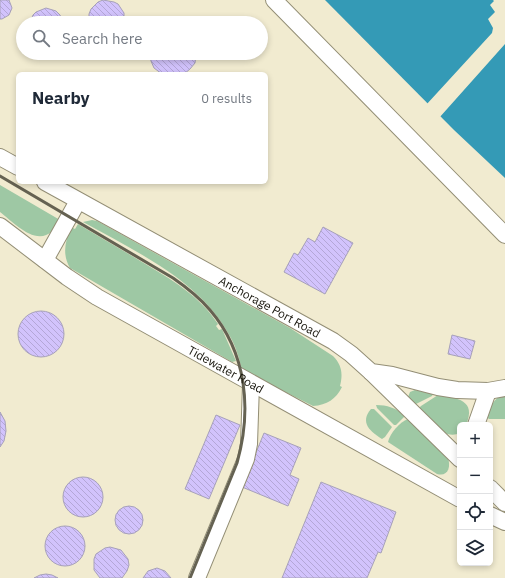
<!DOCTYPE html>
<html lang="en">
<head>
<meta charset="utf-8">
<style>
	:root { --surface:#fff; --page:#f2f2f3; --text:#1f2937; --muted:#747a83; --line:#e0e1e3 }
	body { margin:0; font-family:"IBM Plex Sans",sans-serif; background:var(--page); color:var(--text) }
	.controls { position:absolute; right:12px; bottom:12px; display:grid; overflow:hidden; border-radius:6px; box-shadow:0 2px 6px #0003 }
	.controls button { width:36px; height:36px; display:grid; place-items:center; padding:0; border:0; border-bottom:1px solid var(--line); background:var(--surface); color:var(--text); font:20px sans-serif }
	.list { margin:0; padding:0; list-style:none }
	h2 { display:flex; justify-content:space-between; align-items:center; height:52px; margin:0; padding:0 16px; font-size:17px }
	h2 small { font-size:13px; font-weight:400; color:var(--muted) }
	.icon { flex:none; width:22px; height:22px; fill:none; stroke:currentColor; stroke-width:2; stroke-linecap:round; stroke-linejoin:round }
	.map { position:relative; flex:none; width:505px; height:578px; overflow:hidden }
	.search { position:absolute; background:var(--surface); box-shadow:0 2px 6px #0003; left:16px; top:16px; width:252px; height:44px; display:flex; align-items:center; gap:10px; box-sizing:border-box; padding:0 14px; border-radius:22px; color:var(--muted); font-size:15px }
	.panel { position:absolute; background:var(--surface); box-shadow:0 2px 6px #0003; left:16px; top:72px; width:252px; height:112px; border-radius:6px }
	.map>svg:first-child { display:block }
	.grass { fill:#9ec8a4 }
	.water { fill:#349ab6 }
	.pier { fill:#f1ebd0 }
	.building { fill:url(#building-back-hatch); stroke:#a7a1b9 }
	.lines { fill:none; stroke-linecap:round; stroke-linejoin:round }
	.minor-casing { stroke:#938e75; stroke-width:18 }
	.minor { stroke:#fff; stroke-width:16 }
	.rail { stroke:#656252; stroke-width:3 }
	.labels { text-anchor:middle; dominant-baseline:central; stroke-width:4; stroke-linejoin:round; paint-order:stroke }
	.street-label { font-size:12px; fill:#16140b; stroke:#f1ebd0 }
</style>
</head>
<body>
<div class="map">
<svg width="505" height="578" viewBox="0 0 505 578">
	<defs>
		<pattern id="building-back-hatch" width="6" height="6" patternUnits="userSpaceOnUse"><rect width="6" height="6" fill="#d2c3fc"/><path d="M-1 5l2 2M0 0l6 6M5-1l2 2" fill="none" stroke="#b4a7d7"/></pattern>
	</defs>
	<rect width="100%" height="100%" fill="#f1ebd0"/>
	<!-- grass -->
	<g class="grass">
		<path d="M0,185L60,220C58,224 55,228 52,231C36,247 13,222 0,212Z"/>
		<path d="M92,220L97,221L290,328L333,356C342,365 343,374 340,386L342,387C336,399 327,405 313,406L242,370C239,357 235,344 228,333C199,280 133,250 83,222Z"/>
		<path d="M78,224C99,237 121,249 142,262C171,279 200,296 218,324L216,326L219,330L222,329L236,361L232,362L70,268C62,254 65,242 71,227L75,229Z"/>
		<polygon points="415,390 433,394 432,396 414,405 408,397 410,392"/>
		<path d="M505,394V419H489L486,416C491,405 494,398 505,394Z"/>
		<path d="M438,395C457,398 477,400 466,425H460V433C443,441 429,419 418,409L421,406Z"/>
		<path d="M376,405C387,405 396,408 404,415V417L396,425H394L377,408Z"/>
		<path d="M371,409H374L392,427L385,437L382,439C371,432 359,423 371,409Z"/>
		<path d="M408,419L448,458C451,467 448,477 437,474L388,442C390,433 400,422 408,419Z"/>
	</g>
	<!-- water -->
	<polygon class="water" points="325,0 505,0 505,178 454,130"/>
	<!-- pier -->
	<polygon class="pier" points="493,0 505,0 505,44 439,118 426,105 492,33 493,28 488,19 495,12 490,5 494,1"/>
	<!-- building -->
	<g class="building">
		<polygon points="0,0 9,0 12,8 9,15 2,19 0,19"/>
		<polygon points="103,0 114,2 118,4 124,13 124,23 89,23 89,14 91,9 98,2"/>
		<polygon points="46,8 56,11 60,15 63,23 30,23 33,15 36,12"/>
		<polygon points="150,53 196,53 196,54 195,63 190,69 184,74 162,74 154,68 151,61"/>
		<polygon points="323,227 353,243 325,294 284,272 294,253 298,255 308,238 315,242"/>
		<circle cx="41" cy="334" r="23"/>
		<polygon points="452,335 475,341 470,359 448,354"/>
		<polygon points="0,412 5,421 6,431 4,441 0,447"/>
		<polygon points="216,415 240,425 209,499 185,489"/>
		<polygon points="264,433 301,448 290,475 299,479 288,506 242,487"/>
		<circle cx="83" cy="497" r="20"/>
		<polygon points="321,482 396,512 381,553 378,552 367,578 282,578"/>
		<circle cx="129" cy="520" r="14"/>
		<circle cx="65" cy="546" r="20"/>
		<polygon points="110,547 121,550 128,559 129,565 127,571 122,578 100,578 94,570 94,559 96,554 105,548"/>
		<polygon points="157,568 165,571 171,578 143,578 148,571"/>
		<polygon points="46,574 52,575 58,578 34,578 40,575"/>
	</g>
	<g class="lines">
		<defs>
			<g id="minor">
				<polyline points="274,0 505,235"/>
				<polyline points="0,157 18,167"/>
				<path id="s1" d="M45,182L333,341L351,354L371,372L392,375L438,387L457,390L488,391L505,388"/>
				<path id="s2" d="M0,226L67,277L97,297L460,499"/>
				<polyline points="45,260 78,201"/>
				<polyline points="371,372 460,459"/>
				<polyline points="476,425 488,391"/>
				<polyline points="490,488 505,503"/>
				<polyline points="490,515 505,522"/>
				<polyline points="197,578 246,459 249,444 251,384"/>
			</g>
		</defs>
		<!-- minor casing -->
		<use href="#minor" class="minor-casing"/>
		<!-- minor -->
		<use href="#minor" class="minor"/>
		<!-- rail -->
		<path class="rail" d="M0,176L173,278C186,287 199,297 210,310C247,353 252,410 237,463L190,578"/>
	</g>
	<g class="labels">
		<!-- street labels -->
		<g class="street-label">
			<text stroke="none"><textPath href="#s1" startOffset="257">Anchorage Port Road</textPath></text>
			<text stroke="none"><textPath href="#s2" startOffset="268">Tidewater Road</textPath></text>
		</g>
	</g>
</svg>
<div class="controls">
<button>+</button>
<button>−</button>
<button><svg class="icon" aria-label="locate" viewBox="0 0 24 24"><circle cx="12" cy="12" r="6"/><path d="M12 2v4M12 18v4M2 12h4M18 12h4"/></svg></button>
<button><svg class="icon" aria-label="layers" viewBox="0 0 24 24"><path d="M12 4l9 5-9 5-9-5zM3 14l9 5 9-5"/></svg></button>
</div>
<div class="search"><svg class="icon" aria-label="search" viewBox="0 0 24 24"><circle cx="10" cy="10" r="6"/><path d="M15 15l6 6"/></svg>Search here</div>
<section class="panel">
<h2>Nearby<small>0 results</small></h2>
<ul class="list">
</ul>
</section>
</div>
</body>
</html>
